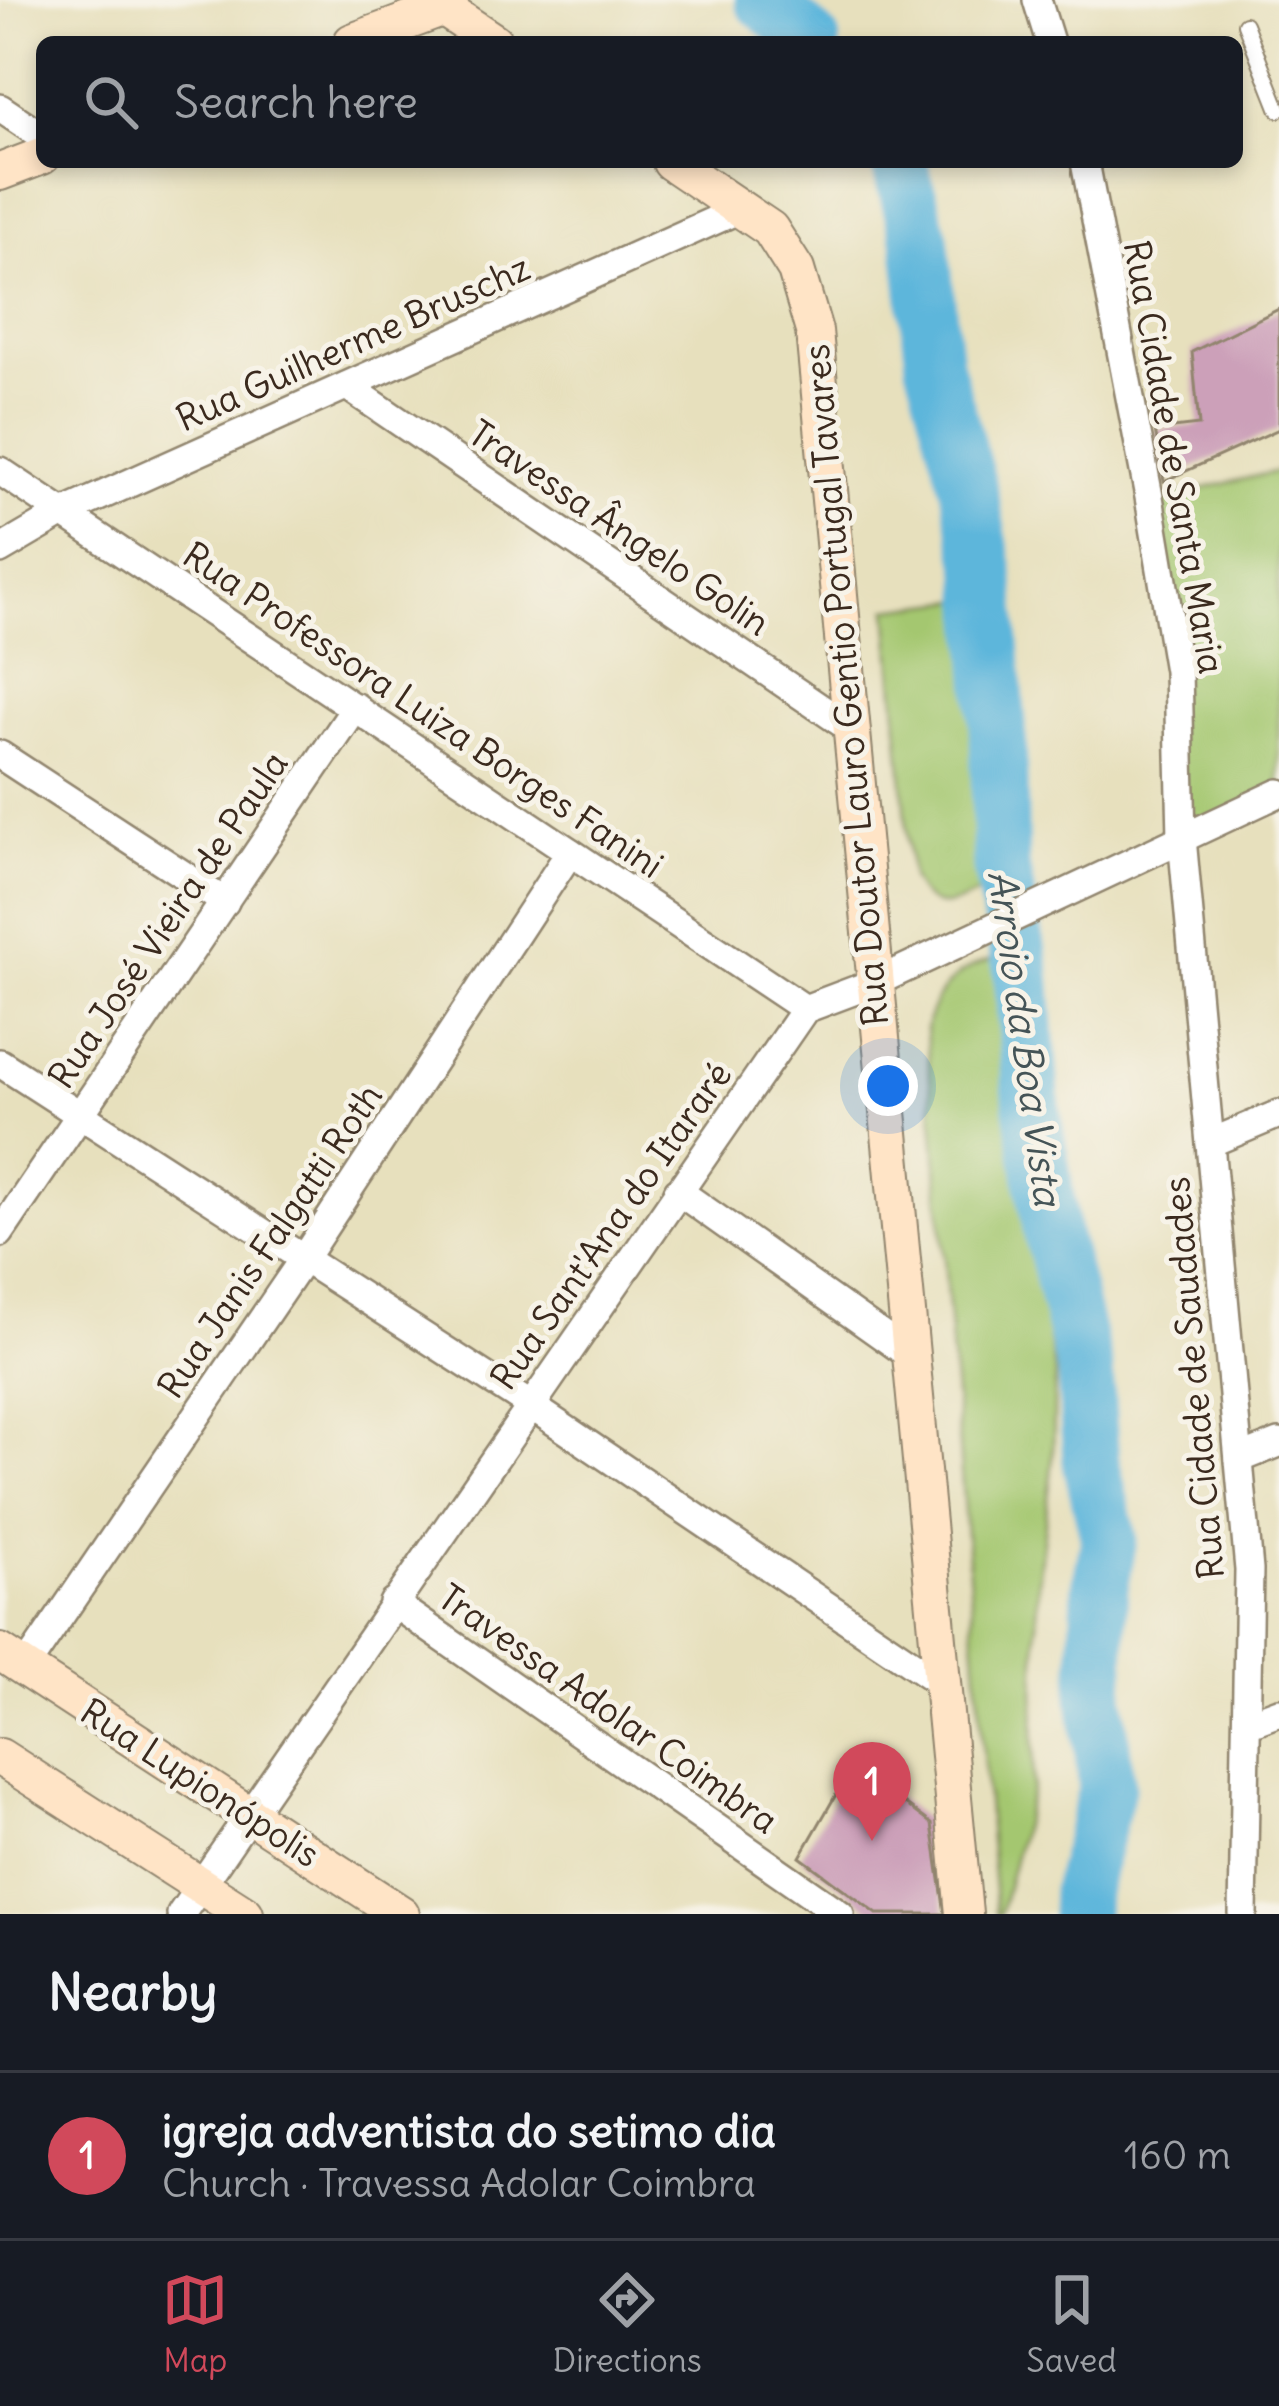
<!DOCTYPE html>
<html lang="en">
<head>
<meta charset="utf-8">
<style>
	:root { --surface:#171b24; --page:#242831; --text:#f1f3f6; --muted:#9ea1a6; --line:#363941; --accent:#d1495b }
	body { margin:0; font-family:Delius,sans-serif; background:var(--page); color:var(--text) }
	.you { position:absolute; left:888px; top:1086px; width:42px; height:42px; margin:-30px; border:9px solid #fff; border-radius:50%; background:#1a73e8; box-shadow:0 0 0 18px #1a73e833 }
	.badge { display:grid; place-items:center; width:78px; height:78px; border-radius:50%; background:var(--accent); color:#fff; font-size:39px; font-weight:700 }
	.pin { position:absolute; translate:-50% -99px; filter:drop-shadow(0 3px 6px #0008) }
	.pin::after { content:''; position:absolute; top:63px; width:42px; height:36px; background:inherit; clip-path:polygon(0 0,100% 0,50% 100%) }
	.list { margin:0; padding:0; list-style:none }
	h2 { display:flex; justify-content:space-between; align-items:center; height:156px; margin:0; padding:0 48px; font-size:51px }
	h2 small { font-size:39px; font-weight:400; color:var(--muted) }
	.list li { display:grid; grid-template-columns:78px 1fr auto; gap:36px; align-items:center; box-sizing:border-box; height:168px; padding:0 48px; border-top:3px solid var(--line) }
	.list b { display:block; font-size:45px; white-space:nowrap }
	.list p { margin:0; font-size:39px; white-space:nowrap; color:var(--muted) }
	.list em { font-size:39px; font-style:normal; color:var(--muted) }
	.icon { flex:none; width:66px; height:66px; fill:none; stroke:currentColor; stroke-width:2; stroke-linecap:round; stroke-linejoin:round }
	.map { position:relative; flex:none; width:1279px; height:1914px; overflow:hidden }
	.search { position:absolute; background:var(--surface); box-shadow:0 6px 18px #0003; left:36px; right:36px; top:36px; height:132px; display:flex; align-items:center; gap:30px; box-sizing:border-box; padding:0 42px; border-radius:18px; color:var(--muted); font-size:45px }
	.sheet { height:324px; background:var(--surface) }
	nav { display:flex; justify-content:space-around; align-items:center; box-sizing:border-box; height:168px; border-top:3px solid var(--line); background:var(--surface); font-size:33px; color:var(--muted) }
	nav a { display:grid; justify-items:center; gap:6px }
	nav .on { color:var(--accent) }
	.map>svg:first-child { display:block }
	.green { fill:#a4c770; stroke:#707847; stroke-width:3 }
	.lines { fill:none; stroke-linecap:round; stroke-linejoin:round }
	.river { stroke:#5db6db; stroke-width:57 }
	.building { fill:#cca0b9 }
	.lane-casing { stroke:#91856e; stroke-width:18 }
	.street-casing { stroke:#91856e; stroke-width:32 }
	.secondary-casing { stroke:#91856e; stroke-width:40 }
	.lane { stroke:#fff; stroke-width:14 }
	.street { stroke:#fff; stroke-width:27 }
	.secondary { stroke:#ffe4c6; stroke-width:36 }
	.labels { text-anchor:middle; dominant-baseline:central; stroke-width:10; stroke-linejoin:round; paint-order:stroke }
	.street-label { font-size:36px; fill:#3b2a1e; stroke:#f7f3e8 }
	.water-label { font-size:39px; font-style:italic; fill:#455457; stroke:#f7f3e8 }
</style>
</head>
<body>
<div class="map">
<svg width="1279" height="1914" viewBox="0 0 1279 1914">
	<rect width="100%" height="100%" fill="#f7f3e8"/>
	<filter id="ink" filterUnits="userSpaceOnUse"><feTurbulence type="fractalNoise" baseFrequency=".00833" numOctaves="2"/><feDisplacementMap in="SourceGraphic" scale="24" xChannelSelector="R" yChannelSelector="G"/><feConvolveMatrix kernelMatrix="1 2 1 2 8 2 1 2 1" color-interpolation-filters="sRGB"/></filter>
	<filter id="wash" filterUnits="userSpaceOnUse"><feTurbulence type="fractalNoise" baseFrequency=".004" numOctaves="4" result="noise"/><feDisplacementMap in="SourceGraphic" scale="48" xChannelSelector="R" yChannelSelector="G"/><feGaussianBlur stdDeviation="2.7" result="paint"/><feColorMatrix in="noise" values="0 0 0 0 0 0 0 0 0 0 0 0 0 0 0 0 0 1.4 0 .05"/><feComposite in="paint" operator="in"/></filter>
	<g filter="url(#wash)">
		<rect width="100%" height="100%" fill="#e7e0bd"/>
		<!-- green -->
		<g class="green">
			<polygon points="1279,471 1279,789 1185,833 1154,500"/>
			<path d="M962,600C983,666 977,704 982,770C984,809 989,846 997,884C961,901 932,925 911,877L888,609Z"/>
			<path d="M1005,956L1000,994L1006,1094L1055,1371L1053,1457L1038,1582L1033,1786L1000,1914H996L926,1029C935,986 962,965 1005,956Z"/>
		</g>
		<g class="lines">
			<!-- river -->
			<g class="river">
				<polyline points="763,0 812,42"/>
				<polyline points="899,162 920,238 934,364 969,489 985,571 998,725 1001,867 1022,972 1032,1108 1052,1234 1085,1369 1091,1462 1109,1539 1100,1588 1096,1697 1107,1787 1080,1891 1079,1914"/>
			</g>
		</g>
		<g id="blocks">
			<!-- building -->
			<g class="building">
				<polygon points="1279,309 1279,429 1164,481 1155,430 1199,425 1192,352"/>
				<polygon points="853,1765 932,1824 945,1914 877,1914 800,1857"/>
			</g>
		</g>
	</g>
	<g filter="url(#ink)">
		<use href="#blocks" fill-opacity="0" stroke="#91856e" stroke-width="3"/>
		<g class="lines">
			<defs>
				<polyline id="lane" points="1245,24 1279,110"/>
				<g id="street">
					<polyline points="1037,0 1050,42"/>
					<polyline points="0,108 42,136"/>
					<polyline points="1085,162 1149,497 1178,671 1182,838 1249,1570 1243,1914"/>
					<polyline points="347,386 851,729"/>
					<polyline points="0,471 805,1009"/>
					<polyline points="0,550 63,513 740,209"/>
					<polyline points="0,755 225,902"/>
					<polyline points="0,1063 530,1405 941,1683"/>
					<polyline points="1210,1143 1279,1114"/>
					<polyline points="678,1191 908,1354"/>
					<polyline points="0,1233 356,707"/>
					<polyline points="1239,1459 1279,1443"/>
					<polyline points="393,1603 840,1914"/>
					<polyline points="25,1668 304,1258 570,852"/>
					<polyline points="1247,1724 1279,1712"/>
					<polyline points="181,1914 805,1009 874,983 1279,793"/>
				</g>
				<g id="secondary">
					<polyline points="431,0 494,42"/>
					<polyline points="352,42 444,8"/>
					<polyline points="671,162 770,229 796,270 814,331 964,1914"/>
					<polyline points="0,172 42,156"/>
					<polyline points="0,1652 401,1914"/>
					<polyline points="0,1757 245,1914"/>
				</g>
			</defs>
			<!-- lane casing -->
			<use href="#lane" class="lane-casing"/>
			<!-- street casing -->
			<use href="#street" class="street-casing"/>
			<!-- secondary casing -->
			<use href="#secondary" class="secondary-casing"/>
			<!-- lane -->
			<use href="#lane" class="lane"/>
			<!-- street -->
			<use href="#street" class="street"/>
			<!-- secondary -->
			<use href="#secondary" class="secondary"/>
		</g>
	</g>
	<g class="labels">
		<!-- street labels -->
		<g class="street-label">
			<text transform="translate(353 343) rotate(-24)">Rua Guilherme Bruschz</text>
			<text transform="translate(1174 457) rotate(80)">Rua Cidade de Santa Maria</text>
			<text transform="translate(619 528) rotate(34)">Travessa Ângelo Golin</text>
			<text transform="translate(846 685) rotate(-95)">Rua Doutor Lauro Gentio Portugal Tavares</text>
			<text transform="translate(423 710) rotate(34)">Rua Professora Luiza Borges Fanini</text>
			<text transform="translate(168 920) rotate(-56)">Rua José Vieira de Paula</text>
			<text transform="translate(611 1226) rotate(-55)">Rua Sant'Ana do Itararé</text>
			<text transform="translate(270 1241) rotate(-56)">Rua Janis Falgatti Roth</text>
			<text transform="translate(1194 1378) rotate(-95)">Rua Cidade de Saudades</text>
			<text transform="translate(608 1709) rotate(35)">Travessa Adolar Coimbra</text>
			<text transform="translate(200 1783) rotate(33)">Rua Lupionópolis</text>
		</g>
		<!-- water labels -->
		<g class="water-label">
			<text transform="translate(1025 1038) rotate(82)">Arroio da Boa Vista</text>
		</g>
	</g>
</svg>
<div class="you"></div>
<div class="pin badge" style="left:872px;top:1841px">1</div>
<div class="search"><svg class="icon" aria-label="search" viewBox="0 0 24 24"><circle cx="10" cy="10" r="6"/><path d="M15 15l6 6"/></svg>Search here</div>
</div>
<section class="sheet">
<h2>Nearby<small></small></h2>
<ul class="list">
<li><span class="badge">1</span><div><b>igreja adventista do setimo dia</b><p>Church · Travessa Adolar Coimbra</p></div><em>160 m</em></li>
</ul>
</section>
<nav>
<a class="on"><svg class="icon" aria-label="map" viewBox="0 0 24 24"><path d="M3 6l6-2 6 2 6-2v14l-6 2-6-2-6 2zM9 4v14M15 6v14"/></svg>Map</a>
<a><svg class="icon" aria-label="directions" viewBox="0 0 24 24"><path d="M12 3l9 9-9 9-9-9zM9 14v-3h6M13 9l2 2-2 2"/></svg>Directions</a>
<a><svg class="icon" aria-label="saved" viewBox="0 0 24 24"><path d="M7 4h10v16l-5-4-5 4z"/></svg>Saved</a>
</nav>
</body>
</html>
